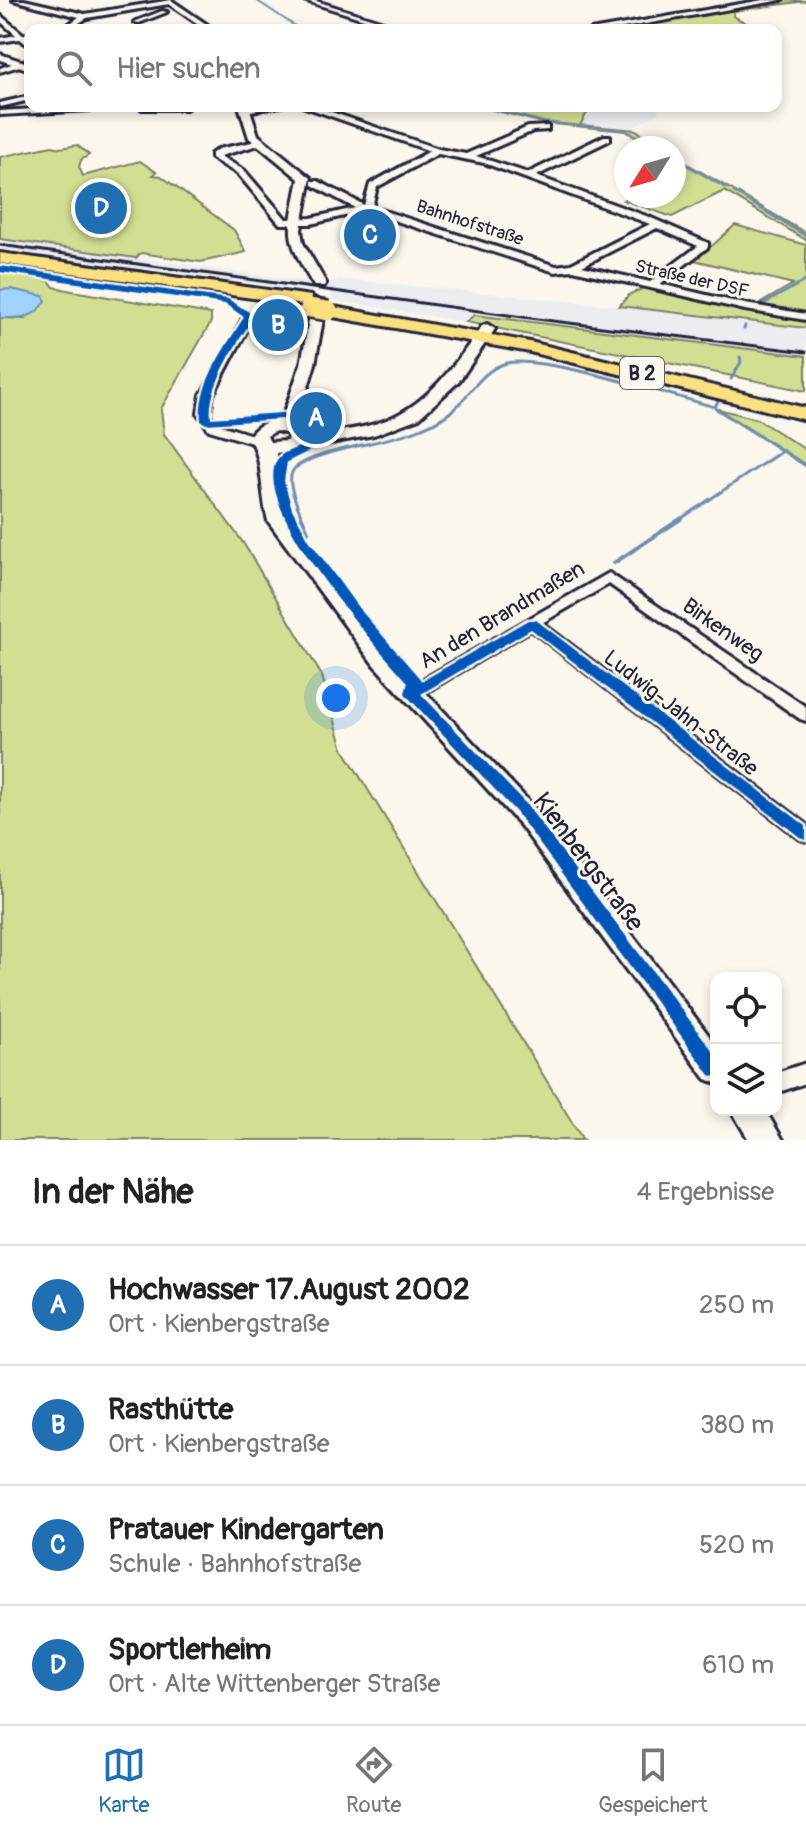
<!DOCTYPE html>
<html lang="de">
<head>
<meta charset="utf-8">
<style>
	:root { --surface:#fff; --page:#f6f6f6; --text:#222; --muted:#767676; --line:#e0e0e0; --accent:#1f6fb2 }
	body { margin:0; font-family:Pangolin,sans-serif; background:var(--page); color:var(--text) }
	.controls { position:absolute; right:24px; bottom:24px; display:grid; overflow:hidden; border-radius:16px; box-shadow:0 4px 12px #0003 }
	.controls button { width:72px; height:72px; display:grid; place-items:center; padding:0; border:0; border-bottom:2px solid var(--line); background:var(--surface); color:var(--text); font:40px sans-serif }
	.compass { position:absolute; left:614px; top:136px; width:72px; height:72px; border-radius:50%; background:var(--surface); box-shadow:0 4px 12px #0003; rotate:233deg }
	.you { position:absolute; left:336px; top:698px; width:28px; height:28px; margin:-20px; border:6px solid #fff; border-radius:50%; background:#1a73e8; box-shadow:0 0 0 12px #1a73e833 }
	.badge { display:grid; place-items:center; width:52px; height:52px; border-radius:50%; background:var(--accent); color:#fff; font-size:26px; font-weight:700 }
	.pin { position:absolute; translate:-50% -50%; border:4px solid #fff; box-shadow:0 2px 8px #0006 }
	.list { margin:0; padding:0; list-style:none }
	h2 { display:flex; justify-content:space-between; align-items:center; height:104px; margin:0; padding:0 32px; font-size:34px }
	h2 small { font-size:26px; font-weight:400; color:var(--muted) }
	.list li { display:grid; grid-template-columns:52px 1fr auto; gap:24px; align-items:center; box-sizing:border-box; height:120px; padding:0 32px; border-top:2px solid var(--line) }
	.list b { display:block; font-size:30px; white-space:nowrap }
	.list p { margin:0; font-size:26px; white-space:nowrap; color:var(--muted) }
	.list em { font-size:26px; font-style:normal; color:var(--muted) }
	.icon { flex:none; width:44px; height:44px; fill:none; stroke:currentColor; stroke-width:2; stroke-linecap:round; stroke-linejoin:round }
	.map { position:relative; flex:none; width:806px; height:1140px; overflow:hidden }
	.search { position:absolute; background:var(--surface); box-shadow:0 4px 12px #0003; left:24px; right:24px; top:24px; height:88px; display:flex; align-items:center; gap:20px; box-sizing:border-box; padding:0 28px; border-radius:16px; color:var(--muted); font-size:30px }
	.sheet { height:584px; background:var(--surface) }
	nav { display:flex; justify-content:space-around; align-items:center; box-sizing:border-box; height:112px; border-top:2px solid var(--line); background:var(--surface); font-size:22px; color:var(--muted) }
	nav a { display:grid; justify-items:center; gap:4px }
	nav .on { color:var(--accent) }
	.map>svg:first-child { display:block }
	.built { fill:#ecedf1 }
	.green { fill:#d2df92; stroke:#7a8066; stroke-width:2 }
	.water { fill:#a0d4fe; stroke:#6e8db0; stroke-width:2 }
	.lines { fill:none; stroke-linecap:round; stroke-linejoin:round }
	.stream-far2 { stroke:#6e8db0; stroke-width:2 }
	.stream-far1 { stroke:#6e8db0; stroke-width:3 }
	.stream { stroke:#6e8db0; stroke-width:4 }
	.building { fill:#c9d6fd; stroke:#22223b; stroke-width:2 }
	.minor-casing { stroke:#22223b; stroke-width:6 }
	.tertiary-casing { stroke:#22223b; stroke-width:6 }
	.secondary-casing { stroke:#22223b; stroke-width:6 }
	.primary-casing { stroke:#22223b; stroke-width:6 }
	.minor { fill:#fbf7ec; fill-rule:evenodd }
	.tertiary { fill:#fbf7ec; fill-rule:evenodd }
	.secondary { fill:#fbf7ec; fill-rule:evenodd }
	.primary { fill:#fbe080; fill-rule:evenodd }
	.rail { stroke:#22223b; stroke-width:3 }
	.primary-bridge-casing { stroke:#22223b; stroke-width:24; stroke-linecap:butt }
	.primary-bridge { stroke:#fbe080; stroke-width:19 }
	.cycleway-casing { stroke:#fbf7ec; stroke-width:5 }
	.cycleway { fill:#0057b8; fill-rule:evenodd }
	.labels { text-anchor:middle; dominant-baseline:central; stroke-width:6; stroke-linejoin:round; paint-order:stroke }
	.far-street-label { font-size:18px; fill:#22223b; stroke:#fbf7ec }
	.shield { fill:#fbf7ec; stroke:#636270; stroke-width:2 }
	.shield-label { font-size:20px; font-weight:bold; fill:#22223b }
	.street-label { font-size:22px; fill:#22223b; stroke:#fbf7ec }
	.near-street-label { font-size:26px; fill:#22223b; stroke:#fbf7ec }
</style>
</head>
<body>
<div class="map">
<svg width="806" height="1140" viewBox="0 0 806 1140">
	<rect width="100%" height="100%" fill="#fbf7ec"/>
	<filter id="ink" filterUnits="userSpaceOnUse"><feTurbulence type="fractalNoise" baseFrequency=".0125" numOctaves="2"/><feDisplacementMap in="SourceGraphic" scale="16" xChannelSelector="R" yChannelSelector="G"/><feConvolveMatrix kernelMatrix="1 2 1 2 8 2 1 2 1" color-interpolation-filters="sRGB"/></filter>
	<g filter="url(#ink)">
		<!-- built -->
		<g class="built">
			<polygon points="552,106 652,106 658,109 658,113 637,125 636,130 580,125 587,113"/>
			<polygon points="0,239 311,282 312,291 0,250"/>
			<polygon points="339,279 619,306 806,328 806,356 475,315 466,322 332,300 328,283"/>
		</g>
		<!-- green -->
		<g class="green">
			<polygon points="786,0 806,1 734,11 733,16 748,24 712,30 644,30 635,25 632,27 639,30 603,30"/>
			<polygon points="478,106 552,106 587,113 580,125 636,130 661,148 653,148 626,131 543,123"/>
			<polygon points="77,145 89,155 81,160 79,167 83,176 140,161 156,172 153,175 161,176 234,230 246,252 201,262 141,253 136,258 0,239 0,157 52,146 61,148"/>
			<polygon points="674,156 806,233 806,240 724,191 672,217 623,200 630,196 674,196 674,173 685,167 674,161"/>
			<polygon points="735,225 806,245 806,314 756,306 793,284 690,259 713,245"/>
			<polygon points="0,272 49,281 54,287 72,291 211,314 211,322 161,409 164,434 244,544 322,676 343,749 583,1140 0,1140 0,318 26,319 0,290"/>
			<polygon points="646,287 806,319 806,328 619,306 630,294"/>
			<polygon points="474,315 806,356 806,391 466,322"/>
			<polygon points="718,409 757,419 806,450 806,465"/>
		</g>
		<!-- water -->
		<path class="water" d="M11,289L43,296L46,301C33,320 21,318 0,318V290Z"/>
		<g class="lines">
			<!-- stream-far2 -->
			<g class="stream-far2">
				<polyline points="256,0 301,30"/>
				<polyline points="481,106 544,122 625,130 634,135"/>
			</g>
			<!-- stream-far1 -->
			<g class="stream-far1">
				<polyline points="630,133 659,148"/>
				<polyline points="674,157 726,188"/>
				<polyline points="734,192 806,236"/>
				<polyline points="587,275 754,313"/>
				<polyline points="760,306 806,280"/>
				<polyline points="744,329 745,326"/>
				<polyline points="731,379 741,362 740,357"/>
				<polyline points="719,399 715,407 718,410 806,466"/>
				<path d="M303,520C299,508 283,479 295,468C319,448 388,444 422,428C432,424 445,417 453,410C471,394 482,369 507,363C543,355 673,396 715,407"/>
				<polyline points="679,520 782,451"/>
			</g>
			<!-- stream -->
			<g class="stream">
				<polyline points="302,518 308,532"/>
				<polyline points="614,563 682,518"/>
			</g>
		</g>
		<!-- building -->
		<polygon class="building" points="374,228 389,244 371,248 356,231"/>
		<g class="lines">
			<defs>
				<g id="minor">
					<polygon points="13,0 24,0 85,14 171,0 215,30 207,30 169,4 87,18 76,25 77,30 71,30 69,24 79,17"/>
					<polygon points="303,0 313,0 409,30 399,30"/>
					<polygon points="162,11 167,12 139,23 134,22"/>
					<polygon points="0,15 23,34 28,35 27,38 30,41 30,47 20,39 0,42 0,38 16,35 0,21"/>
					<polygon points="20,61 23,61 23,65 0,72 0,68"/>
					<polygon points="30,96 30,100 0,107 0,103"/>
					<polygon points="84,106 131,106 127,108 0,115 0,111"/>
					<polygon points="258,106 281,106 245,112 241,110"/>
					<path d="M302,106H314L439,149L466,154L528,127L548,126V130L533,131L476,156L528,173L604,136H610V140L536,176L649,217L708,243V247L660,284L745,304L806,314V320L745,310L573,270L555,272L365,211L311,224H280L238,174L211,158V154L218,149L262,140V144L220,156L244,170L286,219L311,218L355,208L312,185V181H318L364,205L370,184L430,151ZM438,154L484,163L650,224L571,264L556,266L372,207L377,187ZM657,228L698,246L650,282L582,266Z"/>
					<polygon points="249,313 254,316 213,395 210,414 217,424 262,438 264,441 258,445 209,430 198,414 201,395 244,316"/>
					<polygon points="609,573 806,707 806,721 800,719 609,584 542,623 806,824 806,841 800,839 531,630 418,697 406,697 404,693 406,689"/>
					<polygon points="806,1063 806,1083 776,1093 776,1073"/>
				</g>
				<g id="tertiary">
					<polygon points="763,0 782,0 611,30 591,30"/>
					<polygon points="0,54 30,64 30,70 0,60"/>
					<polygon points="137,106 191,106 186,109 142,109"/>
					<path d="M239,106H249L258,135L311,178L301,230L303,243L326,283L324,286H314C284,237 288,233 299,179L249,138Z"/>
					<polygon points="317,310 324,314 315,364 301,410 300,427 292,432 284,427 285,410 301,364 310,314"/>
				</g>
				<g id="secondary">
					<path d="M487,324L495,329L459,381L419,418L374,435L276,453C279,484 281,511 298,538L390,655L539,812L716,1045V1083L706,1079L521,826L374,665L268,521C260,492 264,461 249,436C263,417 285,417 304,428L306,437C326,432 347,431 367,426C422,414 452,369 482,326ZM276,431L289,434L287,441L270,442L267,436Z"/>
					<polygon points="731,1110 765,1110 783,1140 749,1140"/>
				</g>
				<g id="primary">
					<polygon points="0,253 311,296 319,301 311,306 0,263"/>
					<polygon points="328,306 530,342 806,408 806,420 530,352 322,315 320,311"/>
				</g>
			</defs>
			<!-- minor casing -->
			<use href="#minor" class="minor-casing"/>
			<!-- tertiary casing -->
			<use href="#tertiary" class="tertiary-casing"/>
			<!-- secondary casing -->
			<use href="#secondary" class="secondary-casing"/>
			<!-- primary casing -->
			<use href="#primary" class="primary-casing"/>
			<!-- minor -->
			<use href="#minor" class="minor"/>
			<!-- tertiary -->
			<use href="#tertiary" class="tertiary"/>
			<!-- secondary -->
			<use href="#secondary" class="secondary"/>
			<!-- primary -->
			<use href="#primary" class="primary"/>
			<!-- rail -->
			<polyline class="rail" points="0,245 545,320 806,352"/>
			<defs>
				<polyline id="primary-bridge" points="310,308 328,311"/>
			</defs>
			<!-- primary-bridge casing -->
			<use href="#primary-bridge" class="primary-bridge-casing"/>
			<!-- primary-bridge -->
			<use href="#primary-bridge" class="primary-bridge"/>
			<defs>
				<path id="cycleway" d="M0,266L228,299L252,314L254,316C238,343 207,386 211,418L282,413L303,416L317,428L318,430L313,449L287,462L284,481L292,509L309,540L357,606L422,681L528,620H536L806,826V840L801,838L531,629L421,694L526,804L716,1055V1077L710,1075L516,812L407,696L405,693L408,682C376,646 250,507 277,460C282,451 296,449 304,445L308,431L296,421L282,419L206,424L201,421C197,384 226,347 244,317L225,304L0,272Z"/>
			</defs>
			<!-- cycleway casing -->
			<use href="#cycleway" class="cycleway-casing"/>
			<!-- cycleway -->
			<use href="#cycleway" class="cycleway"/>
		</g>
	</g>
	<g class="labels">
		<!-- far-street labels -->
		<g class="far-street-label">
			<text transform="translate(470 223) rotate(18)">Bahnhofstraße</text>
			<text transform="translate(692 279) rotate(13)">Straße der DSF</text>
		</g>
		<!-- shield labels -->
		<rect class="shield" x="620" y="357" width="44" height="32" rx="6"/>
		<g class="shield-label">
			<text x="642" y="373">B 2</text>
		</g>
		<!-- street labels -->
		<g class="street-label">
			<text transform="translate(502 615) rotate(-31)">An den Brandmaßen</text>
			<text transform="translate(723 630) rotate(35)">Birkenweg</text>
			<text transform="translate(681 713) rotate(38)">Ludwig-Jahn-Straße</text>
		</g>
		<!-- near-street labels -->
		<g class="near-street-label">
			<text transform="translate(588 862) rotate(53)">Kienbergstraße</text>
		</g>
	</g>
</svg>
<div class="controls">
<button><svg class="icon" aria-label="locate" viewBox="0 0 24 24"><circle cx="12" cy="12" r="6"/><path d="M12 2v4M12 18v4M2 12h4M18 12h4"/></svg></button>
<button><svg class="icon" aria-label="layers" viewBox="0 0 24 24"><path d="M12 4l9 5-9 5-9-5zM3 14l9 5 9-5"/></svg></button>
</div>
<svg class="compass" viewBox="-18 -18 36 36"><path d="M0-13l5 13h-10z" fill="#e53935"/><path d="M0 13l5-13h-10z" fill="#767676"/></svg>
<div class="you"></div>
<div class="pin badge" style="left:316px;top:418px">A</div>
<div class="pin badge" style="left:278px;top:325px">B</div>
<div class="pin badge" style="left:370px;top:235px">C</div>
<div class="pin badge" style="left:101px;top:208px">D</div>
<div class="search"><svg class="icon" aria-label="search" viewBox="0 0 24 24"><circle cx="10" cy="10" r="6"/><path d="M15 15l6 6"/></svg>Hier suchen</div>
</div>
<section class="sheet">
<h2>In der Nähe<small>4 Ergebnisse</small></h2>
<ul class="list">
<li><span class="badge">A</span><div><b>Hochwasser 17.August 2002</b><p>Ort · Kienbergstraße</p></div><em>250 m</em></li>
<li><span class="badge">B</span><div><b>Rasthütte</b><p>Ort · Kienbergstraße</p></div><em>380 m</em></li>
<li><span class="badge">C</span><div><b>Pratauer Kindergarten</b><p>Schule · Bahnhofstraße</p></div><em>520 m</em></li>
<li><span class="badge">D</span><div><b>Sportlerheim</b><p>Ort · Alte Wittenberger Straße</p></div><em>610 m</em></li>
</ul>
</section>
<nav>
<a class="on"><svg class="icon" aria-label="map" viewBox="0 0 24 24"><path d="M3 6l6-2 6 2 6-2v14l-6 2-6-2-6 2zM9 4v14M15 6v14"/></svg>Karte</a>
<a><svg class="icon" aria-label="directions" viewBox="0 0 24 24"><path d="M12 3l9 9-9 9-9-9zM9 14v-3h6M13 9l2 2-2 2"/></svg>Route</a>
<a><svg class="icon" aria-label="saved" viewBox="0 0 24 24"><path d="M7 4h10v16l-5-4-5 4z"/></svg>Gespeichert</a>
</nav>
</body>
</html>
